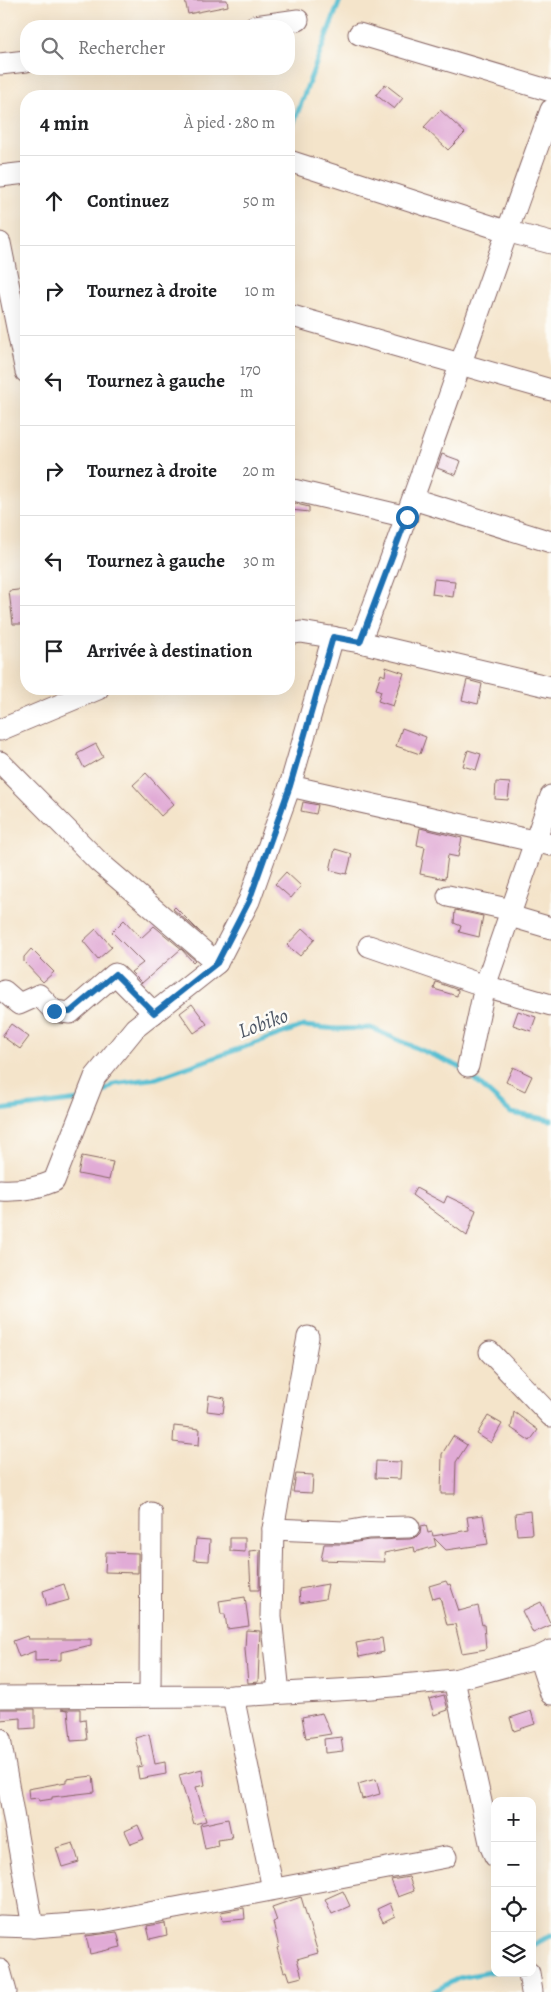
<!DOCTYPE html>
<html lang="fr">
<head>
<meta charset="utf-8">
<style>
	:root { --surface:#fff; --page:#f2f2f2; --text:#202124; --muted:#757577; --line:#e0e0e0 }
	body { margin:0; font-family:Alegreya,serif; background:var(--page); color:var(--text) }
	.controls { position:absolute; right:15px; bottom:15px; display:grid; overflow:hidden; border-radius:10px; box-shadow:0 5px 20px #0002 }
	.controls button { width:45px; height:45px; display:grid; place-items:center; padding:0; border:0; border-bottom:1px solid var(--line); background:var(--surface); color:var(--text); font:25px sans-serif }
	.stop { position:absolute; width:15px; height:15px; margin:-11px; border:4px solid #1f6fb2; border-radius:50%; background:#fff }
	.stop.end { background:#1f6fb2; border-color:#fff; box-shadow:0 1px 5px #0008 }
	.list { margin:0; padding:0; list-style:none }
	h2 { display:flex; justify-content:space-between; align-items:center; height:65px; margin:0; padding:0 20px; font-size:21px }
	h2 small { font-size:16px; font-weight:400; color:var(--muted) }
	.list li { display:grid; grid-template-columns:32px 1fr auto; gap:15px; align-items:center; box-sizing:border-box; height:90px; padding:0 20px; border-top:1px solid var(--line) }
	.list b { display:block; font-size:19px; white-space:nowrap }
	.list em { font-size:16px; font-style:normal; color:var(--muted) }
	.icon { flex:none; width:28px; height:28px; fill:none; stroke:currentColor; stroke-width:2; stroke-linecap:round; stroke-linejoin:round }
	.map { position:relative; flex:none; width:551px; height:1992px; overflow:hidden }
	.search { position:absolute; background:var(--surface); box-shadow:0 5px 20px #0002; left:20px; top:20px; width:275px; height:55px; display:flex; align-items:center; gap:12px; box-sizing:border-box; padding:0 18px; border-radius:20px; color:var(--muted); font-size:19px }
	.panel { position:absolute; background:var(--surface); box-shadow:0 5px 20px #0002; left:20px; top:90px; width:275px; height:605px; border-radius:20px }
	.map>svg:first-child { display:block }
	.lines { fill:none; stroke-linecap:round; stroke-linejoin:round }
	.stream { stroke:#55bed1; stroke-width:5 }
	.building { fill:#e1abd6 }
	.minor-casing { stroke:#866463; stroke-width:23 }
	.minor { stroke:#fff; stroke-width:21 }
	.route { stroke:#1f6fb2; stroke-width:6 }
	.labels { text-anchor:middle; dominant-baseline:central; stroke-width:5; stroke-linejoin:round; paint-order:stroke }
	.water-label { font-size:21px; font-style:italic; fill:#4e5765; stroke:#fdfcf7 }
</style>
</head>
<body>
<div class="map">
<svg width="551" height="1992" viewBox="0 0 551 1992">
	<rect width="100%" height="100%" fill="#fdfcf7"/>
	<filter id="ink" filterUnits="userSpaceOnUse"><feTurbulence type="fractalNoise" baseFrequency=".02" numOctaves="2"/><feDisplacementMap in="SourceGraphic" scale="10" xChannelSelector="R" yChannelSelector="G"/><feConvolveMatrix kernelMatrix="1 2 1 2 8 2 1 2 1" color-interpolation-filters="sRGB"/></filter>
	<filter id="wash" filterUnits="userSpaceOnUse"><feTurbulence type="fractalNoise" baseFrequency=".0096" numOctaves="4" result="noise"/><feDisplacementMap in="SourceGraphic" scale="20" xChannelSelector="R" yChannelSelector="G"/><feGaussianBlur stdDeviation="1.12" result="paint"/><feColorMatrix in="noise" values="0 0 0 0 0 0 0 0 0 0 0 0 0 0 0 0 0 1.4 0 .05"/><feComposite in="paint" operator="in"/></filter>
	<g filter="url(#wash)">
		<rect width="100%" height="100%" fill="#f4e4ca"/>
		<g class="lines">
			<!-- stream -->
			<g class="stream">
				<polyline points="289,135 340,0"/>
				<polyline points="95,1098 114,1084 157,1078 303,1026 337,1029 371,1028 462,1068 511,1113 551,1120"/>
				<polyline points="0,1110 79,1100"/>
				<polyline points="532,1946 551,1935"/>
				<polyline points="433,1992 459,1978 495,1971"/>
			</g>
		</g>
		<g id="blocks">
			<!-- building -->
			<g class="building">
				<polygon points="185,0 227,0 228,6 188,14"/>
				<polygon points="385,84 403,98 394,109 376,95"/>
				<polygon points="440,110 465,133 448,150 424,127"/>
				<polygon points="442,454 461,461 456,475 437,468"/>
				<polygon points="292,503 309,507 309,512 291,510"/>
				<polygon points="434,579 455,581 453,597 432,594"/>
				<polygon points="26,589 26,624 13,624 9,591"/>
				<polygon points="386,667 404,673 393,706 378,701 381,691 376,689 381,674 385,676"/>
				<polygon points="467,680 482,684 478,704 462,700"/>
				<polygon points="402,728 426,737 420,754 396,746"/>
				<polygon points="96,744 103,757 84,768 77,754"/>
				<polygon points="468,750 481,754 476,770 463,766"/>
				<polygon points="146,773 174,804 161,816 133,785"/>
				<polygon points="496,782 510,783 508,800 495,799"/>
				<polygon points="303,802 318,805 316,814 301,811"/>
				<polygon points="420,828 462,838 458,857 448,855 445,879 420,874 425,847 417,845"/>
				<polygon points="335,849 352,854 347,874 330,870"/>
				<polygon points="286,872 301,886 291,898 275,884"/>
				<polygon points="175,907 202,934 173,909"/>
				<polygon points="455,910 483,916 479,937 459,932 461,926 454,923"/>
				<polygon points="124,920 141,938 154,926 195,960 193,962 181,949 142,983 131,972 143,963 112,932"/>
				<polygon points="303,928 315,939 300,956 287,945"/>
				<polygon points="96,929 112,947 98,959 83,941"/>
				<polygon points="31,949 54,972 43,982 24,962 24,957"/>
				<polygon points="436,982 458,990 457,996 434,989"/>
				<polygon points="192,1004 207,1024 194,1033 180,1013"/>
				<polygon points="518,1011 536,1017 531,1031 513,1025"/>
				<polygon points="11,1024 29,1037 20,1049 2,1036"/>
				<polygon points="513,1067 532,1076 525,1091 506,1082"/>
				<polygon points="82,1156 113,1162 109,1180 78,1174"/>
				<polygon points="416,1188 444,1203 447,1196 476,1210 467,1236 412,1195"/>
				<polygon points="209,1395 225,1398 223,1413 207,1411"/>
				<polygon points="514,1412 538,1430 530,1441 511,1428"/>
				<polygon points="488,1416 502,1424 491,1443 477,1434"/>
				<polygon points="174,1426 200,1429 199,1445 173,1442"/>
				<polygon points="453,1436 467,1445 456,1462 455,1494 441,1494 442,1454"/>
				<polygon points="376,1461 401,1462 400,1479 375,1478"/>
				<polygon points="296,1474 313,1475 312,1493 293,1492"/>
				<polygon points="530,1511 532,1534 517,1535 515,1513"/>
				<polygon points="483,1515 488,1544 446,1550 434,1538 436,1546 415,1552 414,1547 384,1553 385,1562 321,1560 324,1544 345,1544 369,1540 410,1539 416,1537 420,1533 421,1526 426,1525 428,1533 432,1532 433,1536 469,1530 467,1517"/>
				<polygon points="230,1538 245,1538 245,1552 230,1551"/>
				<polygon points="196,1539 210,1540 209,1561 194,1560"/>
				<polygon points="260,1550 259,1590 251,1590 249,1551"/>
				<polygon points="106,1552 138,1553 138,1573 105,1572"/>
				<polygon points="446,1581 448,1585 450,1584 459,1611 478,1606 482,1625 484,1624 486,1649 462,1653 455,1624 447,1625 440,1597 433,1599 429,1586"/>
				<polygon points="64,1584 69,1600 47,1606 43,1591"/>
				<polygon points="328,1584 325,1599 300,1603 299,1589"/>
				<polygon points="245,1597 249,1626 227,1629 225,1614 221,1614 219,1601"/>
				<polygon points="541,1602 551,1625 533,1633 522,1611"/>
				<polygon points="246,1630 260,1631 258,1682 248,1683 245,1649"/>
				<polygon points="27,1636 28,1639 91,1639 91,1645 61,1652 61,1660 35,1661 35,1651 19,1657 13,1641"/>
				<polygon points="382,1638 384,1652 359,1657 356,1643"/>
				<polygon points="444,1695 448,1710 434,1715 429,1699"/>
				<polygon points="0,1709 35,1709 35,1728 21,1729 21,1718 0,1720"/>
				<polygon points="61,1709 80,1709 80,1720 85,1719 87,1740 71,1741 68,1710"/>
				<polygon points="531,1711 535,1724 514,1731 510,1718"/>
				<polygon points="322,1713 331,1734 306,1738 302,1717"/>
				<polygon points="149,1734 155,1764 165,1762 166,1774 139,1779 137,1767 142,1766 135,1738"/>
				<polygon points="341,1737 343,1751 325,1753 324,1739"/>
				<polygon points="202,1769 205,1785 196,1787 206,1821 194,1824 179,1775"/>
				<polygon points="93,1776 95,1792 52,1797 52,1799 39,1801 38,1798 29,1799 28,1789 66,1782 66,1779"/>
				<polygon points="376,1779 380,1794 362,1799 358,1784"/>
				<polygon points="228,1819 232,1838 217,1840 218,1846 205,1849 200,1825"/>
				<polygon points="138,1825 144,1839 131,1844 125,1831"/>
				<polygon points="73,1843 79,1862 62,1867 56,1848"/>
				<polygon points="409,1877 414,1891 398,1897 391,1880"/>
				<polygon points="343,1891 350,1906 332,1914 325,1899"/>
				<polygon points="301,1897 318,1953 297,1959 302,1977 290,1980 287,1971 284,1972 277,1948 279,1947 273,1922 277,1921 272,1907"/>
				<polygon points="390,1903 395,1916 383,1922 377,1909"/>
				<polygon points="244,1908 245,1919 223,1921 221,1912"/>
				<polygon points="165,1923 167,1935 150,1939 147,1926"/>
				<polygon points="117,1932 121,1947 90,1954 86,1936"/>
			</g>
		</g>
	</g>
	<g filter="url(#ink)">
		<use href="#blocks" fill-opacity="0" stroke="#866463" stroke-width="1"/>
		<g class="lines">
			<defs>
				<g id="minor">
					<polyline points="255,26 298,20"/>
					<polyline points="359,34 551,91"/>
					<polyline points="0,64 26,61"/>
					<polyline points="289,161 506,231 551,243"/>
					<polyline points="0,176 26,173"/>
					<polyline points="0,243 26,372"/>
					<polyline points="289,315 551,390"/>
					<polyline points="289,489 407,517"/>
					<polyline points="413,499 551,542"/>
					<polyline points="289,634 301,632 360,642 551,687"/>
					<path d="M360,642C427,466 486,287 551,110"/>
					<polyline points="0,730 98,689"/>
					<polyline points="0,762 99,862 217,963"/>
					<polyline points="290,786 551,845"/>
					<polyline points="448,896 512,910"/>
					<polyline points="510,916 551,928"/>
					<polyline points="369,946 485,986 551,1005"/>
					<polyline points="4,991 19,1004 39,995 54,1011 70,1013 115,974 154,1013"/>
					<polyline points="468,1066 485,986 551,796"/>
					<path d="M0,1190C19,1191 36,1189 54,1181L95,1077L135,1028L217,963L249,901L290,786L333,637"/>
					<polyline points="490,1352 551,1416"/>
					<polyline points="273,1529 345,1532 368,1528 409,1527"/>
					<polyline points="539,1657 551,1694"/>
					<polyline points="454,1680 491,1847 495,1856"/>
					<polyline points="279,1693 271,1616 273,1529 308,1337"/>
					<polyline points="150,1695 151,1513"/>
					<polyline points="233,1696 273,1889"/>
					<polyline points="0,1697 233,1696 372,1688 454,1680 539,1657 551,1651"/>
					<polyline points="0,1739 33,1927"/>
					<polyline points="0,1926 33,1927 101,1922 446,1857"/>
					<polyline points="0,1970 6,1992"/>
					<polyline points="529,1973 532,1992"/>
				</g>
			</defs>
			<!-- minor casing -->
			<use href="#minor" class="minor-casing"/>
			<!-- minor -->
			<use href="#minor" class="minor"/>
		</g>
	</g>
	<g class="lines" filter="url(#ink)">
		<!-- route -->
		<polyline class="route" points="54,1011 70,1012 115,974 154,1013 217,963 249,901 290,786 333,637 360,642 407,517"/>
	</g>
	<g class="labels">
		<!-- water labels -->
		<g class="water-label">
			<text transform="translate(263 1023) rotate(-20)">Lobiko</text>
		</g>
	</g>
</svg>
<div class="controls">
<button>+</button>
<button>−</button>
<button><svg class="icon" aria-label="locate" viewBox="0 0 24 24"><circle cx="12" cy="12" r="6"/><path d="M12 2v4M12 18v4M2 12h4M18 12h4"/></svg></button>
<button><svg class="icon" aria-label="layers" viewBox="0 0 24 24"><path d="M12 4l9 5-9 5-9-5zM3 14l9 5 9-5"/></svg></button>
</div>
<div class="stop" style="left:407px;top:517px"></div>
<div class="stop end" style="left:54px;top:1011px"></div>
<div class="search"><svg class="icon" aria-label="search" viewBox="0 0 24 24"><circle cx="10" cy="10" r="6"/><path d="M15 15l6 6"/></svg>Rechercher</div>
<section class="panel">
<h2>4 min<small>À pied · 280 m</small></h2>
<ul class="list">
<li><svg class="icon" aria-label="ahead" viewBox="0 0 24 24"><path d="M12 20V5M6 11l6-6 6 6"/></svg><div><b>Continuez</b></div><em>50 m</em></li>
<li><svg class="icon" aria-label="right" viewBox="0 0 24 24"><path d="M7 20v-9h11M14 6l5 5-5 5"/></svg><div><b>Tournez à droite</b></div><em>10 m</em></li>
<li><svg class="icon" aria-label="left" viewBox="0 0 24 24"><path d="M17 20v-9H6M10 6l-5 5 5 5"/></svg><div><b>Tournez à gauche</b></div><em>170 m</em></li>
<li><svg class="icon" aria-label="right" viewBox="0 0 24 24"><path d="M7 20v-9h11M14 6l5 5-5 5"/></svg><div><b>Tournez à droite</b></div><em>20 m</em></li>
<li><svg class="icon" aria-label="left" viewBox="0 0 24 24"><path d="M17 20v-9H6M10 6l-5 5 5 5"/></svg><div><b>Tournez à gauche</b></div><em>30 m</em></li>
<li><svg class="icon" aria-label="arrive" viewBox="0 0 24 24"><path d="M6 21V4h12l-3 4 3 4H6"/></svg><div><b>Arrivée à destination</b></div></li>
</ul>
</section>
</div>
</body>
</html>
